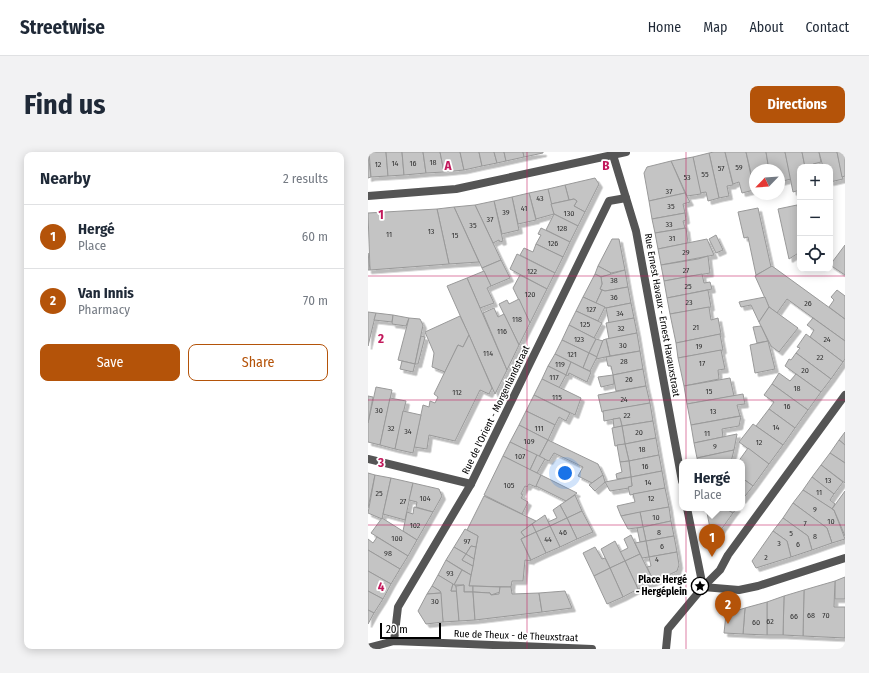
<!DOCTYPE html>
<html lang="en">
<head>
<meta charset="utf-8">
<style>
	:root { --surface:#fff; --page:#f2f2f3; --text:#1f2937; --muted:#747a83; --line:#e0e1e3; --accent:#b45309 }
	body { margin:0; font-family:"Fira Sans Condensed",sans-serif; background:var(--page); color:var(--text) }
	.controls { position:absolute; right:12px; top:12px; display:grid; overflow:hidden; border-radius:8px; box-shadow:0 2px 10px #0003 }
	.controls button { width:36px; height:36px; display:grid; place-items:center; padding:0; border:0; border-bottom:1px solid var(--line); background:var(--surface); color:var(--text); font:20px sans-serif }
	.compass { position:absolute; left:381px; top:12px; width:36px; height:36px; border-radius:50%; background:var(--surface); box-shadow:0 2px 10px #0003; rotate:245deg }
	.scale { position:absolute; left:12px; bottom:10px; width:61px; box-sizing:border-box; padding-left:4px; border:2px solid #000; border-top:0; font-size:11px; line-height:14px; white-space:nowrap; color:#000; -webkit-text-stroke:3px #fff; paint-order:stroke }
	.you { position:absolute; left:197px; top:321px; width:14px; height:14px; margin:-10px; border:3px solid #fff; border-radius:50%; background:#1a73e8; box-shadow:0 0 0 6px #1a73e833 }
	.badge { display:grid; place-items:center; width:26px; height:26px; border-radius:50%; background:var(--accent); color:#fff; font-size:13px; font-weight:700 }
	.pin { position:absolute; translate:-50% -33px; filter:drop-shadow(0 1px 2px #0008) }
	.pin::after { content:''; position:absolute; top:21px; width:14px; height:12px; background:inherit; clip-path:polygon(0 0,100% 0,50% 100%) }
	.popup { position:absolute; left:311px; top:307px; width:66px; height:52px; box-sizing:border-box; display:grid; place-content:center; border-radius:8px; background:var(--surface); filter:drop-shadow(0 1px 3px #0005); font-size:13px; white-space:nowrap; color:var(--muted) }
	.popup b { font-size:15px; color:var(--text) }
	.popup::after { content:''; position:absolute; left:50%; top:100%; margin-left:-8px; border:8px solid transparent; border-top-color:var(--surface) }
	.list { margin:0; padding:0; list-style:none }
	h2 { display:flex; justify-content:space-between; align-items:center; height:52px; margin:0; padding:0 16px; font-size:17px }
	h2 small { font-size:13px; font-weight:400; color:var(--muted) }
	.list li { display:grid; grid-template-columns:26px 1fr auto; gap:12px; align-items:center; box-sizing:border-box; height:64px; padding:0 16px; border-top:1px solid var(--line) }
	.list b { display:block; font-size:15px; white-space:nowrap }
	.list p { margin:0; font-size:13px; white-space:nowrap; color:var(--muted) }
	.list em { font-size:13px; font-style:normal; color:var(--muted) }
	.actions { display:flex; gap:8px; padding:12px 16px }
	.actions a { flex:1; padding:9px 0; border:1px solid var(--accent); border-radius:8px; text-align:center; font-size:14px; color:var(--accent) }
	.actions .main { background:var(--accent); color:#fff }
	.icon { flex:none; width:22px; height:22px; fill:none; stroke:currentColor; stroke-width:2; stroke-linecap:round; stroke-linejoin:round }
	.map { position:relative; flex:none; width:477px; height:497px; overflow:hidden; border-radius:8px }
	header { display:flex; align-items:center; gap:24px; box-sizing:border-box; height:56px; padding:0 20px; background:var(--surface); border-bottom:1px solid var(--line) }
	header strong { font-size:19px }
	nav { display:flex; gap:22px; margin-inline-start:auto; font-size:14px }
	.intro { display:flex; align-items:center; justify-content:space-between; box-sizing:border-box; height:96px; padding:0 24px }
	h1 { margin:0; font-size:28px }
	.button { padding:10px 18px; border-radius:8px; background:var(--accent); color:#fff; font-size:14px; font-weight:700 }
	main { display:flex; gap:24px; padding:0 24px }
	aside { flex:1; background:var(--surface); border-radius:8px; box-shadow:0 2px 10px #0003 }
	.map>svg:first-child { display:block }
	.building { fill:#c4c4c4; stroke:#999; filter:url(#shadow) }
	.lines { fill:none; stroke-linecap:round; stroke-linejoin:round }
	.minor { stroke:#555; stroke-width:8 }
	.grid { fill:none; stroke:#c2185b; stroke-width:1; stroke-opacity:0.55 }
	.labels { text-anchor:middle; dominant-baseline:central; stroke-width:3.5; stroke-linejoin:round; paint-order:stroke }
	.number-label { font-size:8px; fill:#313131 }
	.street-label { font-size:10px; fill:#000; stroke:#fff }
	.poi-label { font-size:10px; font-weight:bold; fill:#000; stroke:#fff; text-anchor:end }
	.grid-label { font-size:13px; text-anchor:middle; font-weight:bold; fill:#c2185b; stroke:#fff; stroke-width:3.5; stroke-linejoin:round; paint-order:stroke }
</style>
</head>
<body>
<header>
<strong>Streetwise</strong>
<nav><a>Home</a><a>Map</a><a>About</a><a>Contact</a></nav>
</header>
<div class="intro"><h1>Find us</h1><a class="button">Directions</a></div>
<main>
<aside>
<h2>Nearby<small>2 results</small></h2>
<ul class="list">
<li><span class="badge">1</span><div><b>Hergé</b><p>Place</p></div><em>60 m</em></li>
<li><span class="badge">2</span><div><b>Van Innis</b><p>Pharmacy</p></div><em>70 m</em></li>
</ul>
<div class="actions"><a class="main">Save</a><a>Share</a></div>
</aside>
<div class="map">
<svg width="477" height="497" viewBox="0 0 477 497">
	<defs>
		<filter id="shadow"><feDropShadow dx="3.5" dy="3.5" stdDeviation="0" flood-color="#0004"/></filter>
	</defs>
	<rect width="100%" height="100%" fill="#fff"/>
	<!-- building -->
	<g class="building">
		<polygon points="0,0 3,25 0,26"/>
		<polygon points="1,0 18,0 20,24 3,25"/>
		<polygon points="18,0 34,0 36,23 20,24"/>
		<polygon points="34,0 55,0 58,21 36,23"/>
		<polygon points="55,0 72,0 76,20 58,21"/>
		<polygon points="72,0 92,0 96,18 76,20"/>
		<polygon points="92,0 111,0 114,14 96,18"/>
		<polygon points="111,0 126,0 129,11 114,14"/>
		<polygon points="126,0 136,0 138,9 129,11"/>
		<polygon points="136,0 155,0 156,5 138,9"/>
		<polygon points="155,0 175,0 175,1 156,5"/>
		<polygon points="346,0 357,0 365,33 359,34 361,44 351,46 341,1"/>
		<polygon points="357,0 378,0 386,38 374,41 371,30 365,32"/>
		<polygon points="378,0 398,0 401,18 387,18 387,38"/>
		<polygon points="398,0 417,0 423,27 411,30 411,18 401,18"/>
		<polygon points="417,0 434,0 437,15 432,15 432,38 425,40"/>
		<polygon points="434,0 451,0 453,10 445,12 445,15 437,15"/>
		<polygon points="451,0 469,0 475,27 462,30 462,15 455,15"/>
		<polygon points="469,0 477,0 477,24 474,25"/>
		<polygon points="341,1 351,46 340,49 338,40 332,41 325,5"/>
		<polygon points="325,5 333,42 319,44 303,9"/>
		<polygon points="303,9 317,41 281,49 276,21 279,15"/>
		<polygon points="227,26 231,32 217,60 206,54 209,49 206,47 201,48 197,33"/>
		<polygon points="197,33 201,48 183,52 180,37"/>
		<polygon points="180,37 186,62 168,67 161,41"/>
		<polygon points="161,41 168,68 150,72 144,45"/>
		<polygon points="317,41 322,50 315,52 317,61 284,67 281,49"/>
		<polygon points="144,45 151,78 134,82 126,49"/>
		<polygon points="206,47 209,49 206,54 217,60 210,74 186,62 183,52"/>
		<polygon points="126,49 135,89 132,90 131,88 125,91 107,53"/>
		<polygon points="107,53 133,108 114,116 86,55"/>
		<polygon points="429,53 432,68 432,100 421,107 410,57"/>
		<polygon points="86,55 111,110 81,112 69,57"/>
		<polygon points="390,56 403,115 388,123 380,85 376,86 370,60"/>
		<polygon points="69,57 81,112 2,118 0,61"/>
		<polygon points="317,61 318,68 315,69 317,76 287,81 284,67"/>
		<polygon points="186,62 210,74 202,90 178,78"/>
		<polygon points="173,76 202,90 195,105 168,92 173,83 170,82"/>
		<polygon points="318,76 320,91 290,97 287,81"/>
		<polygon points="348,83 355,98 348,101 341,87"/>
		<polygon points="244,87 251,87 257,118 243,121 230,114"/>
		<polygon points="339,87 346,103 293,113 290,97"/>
		<polygon points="168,92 195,105 187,121 152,103 156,96 165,100"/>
		<polygon points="477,93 477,123 462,113"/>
		<polygon points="0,101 2,118 0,118"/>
		<polygon points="149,102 187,121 179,137 142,117"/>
		<polygon points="340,104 342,121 296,129 293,113 330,107"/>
		<polygon points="133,108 142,126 123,134 114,116"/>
		<polygon points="230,114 243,121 241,123 233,125 227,122"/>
		<polygon points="404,114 477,167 477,189 419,147 409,161 401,155 387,124"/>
		<polygon points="257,118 260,135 237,139 232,137 234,132 233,125"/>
		<polygon points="116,119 123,134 119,136 126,151 112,156 99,126"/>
		<polygon points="227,122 233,125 234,132 232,137 234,138 228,151 215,145"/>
		<polygon points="334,122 336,131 342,130 344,137 299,146 296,129"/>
		<polygon points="152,123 179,137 162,171 145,136"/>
		<polygon points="99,126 139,218 127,242 79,134"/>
		<polygon points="260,135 263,151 238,156 228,151 234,138 237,139"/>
		<polygon points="340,138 343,155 302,162 299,146"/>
		<polygon points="469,138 477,144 477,167 461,155 466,148 463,145"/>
		<polygon points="215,145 237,155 230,169 208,159"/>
		<polygon points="397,145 401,155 391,170 383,153 373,155 371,150"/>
		<polygon points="151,147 162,171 151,193 131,152 139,148 141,152"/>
		<polygon points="263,151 266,166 241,171 238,156"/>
		<polygon points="341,155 343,168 350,166 353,182 308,191 302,162"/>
		<polygon points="401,155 430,176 411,200 403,194 391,170"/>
		<polygon points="126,156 130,165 136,162 151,193 139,218 115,161"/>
		<polygon points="208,159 234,171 226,186 201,173"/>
		<polygon points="0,160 8,161 0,194"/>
		<polygon points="8,161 25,163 24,170 6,168"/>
		<polygon points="25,163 41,166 38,174 24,172"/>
		<polygon points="92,164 101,183 95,195 90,193 77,220 64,215 66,201 57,180"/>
		<polygon points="41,166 52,167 55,173 47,212 30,208"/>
		<polygon points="266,166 269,181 241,187 238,171"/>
		<polygon points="445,166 477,189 477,207 475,210 442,185 446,178 439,173"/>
		<polygon points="201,173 228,187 221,201 194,188"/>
		<polygon points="393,174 400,189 389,191 385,175"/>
		<polygon points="269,181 272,199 242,204 238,187"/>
		<polygon points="352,182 355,198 310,206 308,191"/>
		<polygon points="438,182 475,210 463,227 428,201 432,196 429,195"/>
		<polygon points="101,183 124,236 121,242 112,238 87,289 61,283 59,297 46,295 55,253 61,255 62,249 67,251 70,245 66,242 90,193 95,195"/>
		<polygon points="53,184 57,185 50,212 47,212"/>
		<polygon points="228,187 235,189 229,205 221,201"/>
		<polygon points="238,187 242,204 228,207 235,188"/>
		<polygon points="194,188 221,201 215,216 187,202"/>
		<polygon points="400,189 407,217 387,221 382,193"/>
		<polygon points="353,198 357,217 350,218 351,227 316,234 310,206"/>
		<polygon points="272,199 275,217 245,223 243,214 240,214 238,205"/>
		<polygon points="221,201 229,205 222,219 215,216"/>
		<polygon points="428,201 463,227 453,240 417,214 421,207 423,208"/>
		<polygon points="187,202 203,210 198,223 180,214"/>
		<polygon points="34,209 47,212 45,220 32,217"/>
		<polygon points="203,210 223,220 219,230 201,221 200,224 198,223"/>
		<polygon points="180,214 198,223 191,236 174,227"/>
		<polygon points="275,217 278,234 248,239 245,223"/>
		<polygon points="411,221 422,229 428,222 453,240 440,258 404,232"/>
		<polygon points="245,223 246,232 233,235 230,225"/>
		<polygon points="362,226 366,244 319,252 316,234"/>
		<polygon points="174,227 213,246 207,263 166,243"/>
		<polygon points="404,232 440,258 427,276 401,257 406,250 396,243"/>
		<polygon points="278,234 282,251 234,260 230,243"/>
		<polygon points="8,235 24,238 12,293 0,290 0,271"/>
		<polygon points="375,242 377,252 369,253 372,264 323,273 319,252"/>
		<polygon points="166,243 202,261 198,269 191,265 187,273 158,259"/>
		<polygon points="0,244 5,245 0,271"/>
		<polygon points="22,246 38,249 27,297 12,293"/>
		<polygon points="282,251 285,269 254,274 252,266 236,269 235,259"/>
		<polygon points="401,257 427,276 415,293 388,274"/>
		<polygon points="35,259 53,263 45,301 27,297"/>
		<polygon points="158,259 187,273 180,288 151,273"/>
		<polygon points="373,264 371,274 354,277 355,285 326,291 323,273"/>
		<polygon points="252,266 254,274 246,276 245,267"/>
		<polygon points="285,269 288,286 257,292 254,274"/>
		<polygon points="385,272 415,293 401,312 371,290"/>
		<polygon points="151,273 180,288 171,305 142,290"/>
		<polygon points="254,274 257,292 247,294 244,276"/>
		<polygon points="477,280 477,293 471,288"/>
		<polygon points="369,282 366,298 329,306 326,291"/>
		<polygon points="288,286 291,303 261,309 257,292"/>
		<polygon points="180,288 230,312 235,323 224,331 210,324 215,315 186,301 181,309 171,305"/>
		<polygon points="471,288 477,293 477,311 462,301"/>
		<polygon points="142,290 169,303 162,318 135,304"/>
		<polygon points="257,292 261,309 252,310 249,293"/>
		<polygon points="380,296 401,312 385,334 374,326 374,310 370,310"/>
		<polygon points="366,298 363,310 330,310 329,306"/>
		<polygon points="462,301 477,311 477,331 453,313"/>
		<polygon points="169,303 177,307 169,321 162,318"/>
		<polygon points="291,303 294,319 263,325 261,309"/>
		<polygon points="135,304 173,323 168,335 161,332 159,335 157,334 153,342 155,343 153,346 160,350 154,362 116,343"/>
		<polygon points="261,309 263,325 249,327 248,322 254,320 252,310"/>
		<polygon points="453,313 475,330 466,342 444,325"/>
		<polygon points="294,319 297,336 262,343 260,335 264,334 263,325"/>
		<polygon points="0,321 7,323 0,356"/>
		<polygon points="7,323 23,326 14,367 0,361"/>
		<polygon points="173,323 209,341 198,349 168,334"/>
		<polygon points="235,323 237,330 227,339 221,333"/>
		<polygon points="263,325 264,334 260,335 261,336 242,339 237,330"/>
		<polygon points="444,325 466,342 462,348 467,352 464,357 435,338"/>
		<polygon points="23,326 45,331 37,368 15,362"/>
		<polygon points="374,326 385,334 374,348"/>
		<polygon points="45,331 71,337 74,344 65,360 48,355 49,350 41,348"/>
		<polygon points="297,336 301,355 253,364 249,354 267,350 265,342"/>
		<polygon points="435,338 466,358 477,387 464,391 459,376 425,351"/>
		<polygon points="477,339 477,384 466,358 464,357"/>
		<polygon points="207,343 214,359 199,366 192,353"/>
		<polygon points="116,344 168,369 153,380 157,385 153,387 163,409 157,408 155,429 144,429 143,435 101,434 110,384 99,378"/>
		<polygon points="425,351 459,376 464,391 444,398 440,384 415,366"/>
		<polygon points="192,353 199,366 182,374 180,370 189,366 185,358"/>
		<polygon points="46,355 65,360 49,388 35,379 39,360 45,362"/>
		<polygon points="301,355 303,369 275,375 272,360"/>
		<polygon points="338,356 357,356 365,361 350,382 343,381"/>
		<polygon points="357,356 369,356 365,361"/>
		<polygon points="214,359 225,380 209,387 199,366"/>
		<polygon points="272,360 275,375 260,377 253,364"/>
		<polygon points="177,363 182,374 168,380 164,372"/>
		<polygon points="14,366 49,388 40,404 3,381"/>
		<polygon points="199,366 209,387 192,395 182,374"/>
		<polygon points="415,366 440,384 444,398 423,405 419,389 405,379"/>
		<polygon points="303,369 306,384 278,389 275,375"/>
		<polygon points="164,372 168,380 157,385 153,380"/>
		<polygon points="182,374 192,395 178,401 168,380"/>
		<polygon points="275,375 278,389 272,390 269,376"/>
		<polygon points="97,377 110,384 108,395 103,394 98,402 86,395"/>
		<polygon points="405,379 419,389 423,405 388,416 384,409"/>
		<polygon points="168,380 178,401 163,408 153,387"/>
		<polygon points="263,383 272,402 257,409 252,400 260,396 256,387"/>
		<polygon points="306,384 309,400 281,405 278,389"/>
		<polygon points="9,385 40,404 32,417 0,398 0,387 5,391"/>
		<polygon points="247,389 257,409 242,416 233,397"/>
		<polygon points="278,389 281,405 274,406 267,391"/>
		<polygon points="103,394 108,395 106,407 98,402"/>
		<polygon points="86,395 98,402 94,408 105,414 103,423 78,408"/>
		<polygon points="227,395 234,407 237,406 242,416 226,424 215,401"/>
		<polygon points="0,398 32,417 23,432 0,419"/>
		<polygon points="309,400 311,413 309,419 286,430 279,415 283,414 281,405"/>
		<polygon points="98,402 106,407 105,414 94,408"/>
		<polygon points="272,402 286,430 270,437 257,409"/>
		<polygon points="78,408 94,418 86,433 70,423"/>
		<polygon points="257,409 270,437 255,445 242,416"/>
		<polygon points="242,416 255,445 239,452 226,424"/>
		<polygon points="94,418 103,423 101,434 105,434 105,440 96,440 96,433 86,433"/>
		<polygon points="0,419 23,432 15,447 0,439"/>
		<polygon points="70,423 85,432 83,439 89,439 91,469 75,470 72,439 64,434"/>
		<polygon points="477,425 477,447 467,447 467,429"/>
		<polygon points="467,429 466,455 477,455 477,486 435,484 436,438"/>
		<polygon points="85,432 88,434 89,439 83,439"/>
		<polygon points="96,433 96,440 105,440 107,468 91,469 88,434"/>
		<polygon points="64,434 72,439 73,441 59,442"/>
		<polygon points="105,434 132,435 132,440 123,443 122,441 105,440"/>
		<polygon points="132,435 143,435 144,442 171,441 174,460 107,468 105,440 122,441 123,443 131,442"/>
		<polygon points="436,438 435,484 415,483 416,444"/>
		<polygon points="0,439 15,447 6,461 0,458"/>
		<polygon points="197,439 204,456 174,460 171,441"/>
		<polygon points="73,441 75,470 58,472 50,459 59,442"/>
		<polygon points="416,444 415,483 399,483 399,450"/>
		<polygon points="399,450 399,483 375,482 377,456"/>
		<polygon points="377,456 375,482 356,481 358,462"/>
		<polygon points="0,458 6,461 0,472"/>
	</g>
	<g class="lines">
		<!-- minor -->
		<g class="minor">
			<polyline points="245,3 268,79 314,329"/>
			<polyline points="0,44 88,37 258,0"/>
			<polyline points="0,307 103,332"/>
			<polyline points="319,356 335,435 371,438 390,434 477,406"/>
			<polyline points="26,489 30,455 103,332 241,49 258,46"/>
			<polyline points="0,496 26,489 224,497"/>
			<polyline points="298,497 300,477 335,435 352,418 360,403 477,243"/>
		</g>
	</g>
	<!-- grid -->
	<path class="grid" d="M159,0V497M318,0V497M0,124H477M0,248H477M0,373H477"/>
	<!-- icons -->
	<defs>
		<symbol id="sight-ring" viewBox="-11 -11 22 22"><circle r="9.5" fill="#fff" stroke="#000" stroke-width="1.5"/><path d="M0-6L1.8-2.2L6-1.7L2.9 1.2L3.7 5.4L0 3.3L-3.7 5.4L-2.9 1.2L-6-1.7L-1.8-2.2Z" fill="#000"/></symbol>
	</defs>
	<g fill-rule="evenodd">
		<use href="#sight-ring" x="322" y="424" width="20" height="20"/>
	</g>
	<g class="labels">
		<!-- number labels -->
		<g class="number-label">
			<text x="65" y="10">18</text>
			<text x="27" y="11">14</text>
			<text x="45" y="11">16</text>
			<text x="10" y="12">12</text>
			<text x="371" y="15">59</text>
			<text x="353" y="16">57</text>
			<text x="337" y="22">55</text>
			<text x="319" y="25">53</text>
			<text x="301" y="39">37</text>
			<text x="172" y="46">43</text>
			<text x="303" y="54">35</text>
			<text x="156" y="56">41</text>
			<text x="138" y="60">39</text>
			<text x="201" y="61">130</text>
			<text x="122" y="67">37</text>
			<text x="301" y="72">33</text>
			<text x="105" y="73">35</text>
			<text x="194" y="76">128</text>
			<text x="63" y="79">13</text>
			<text x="21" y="82">11</text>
			<text x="87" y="83">15</text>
			<text x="304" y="86">31</text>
			<text x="185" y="91">126</text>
			<text x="318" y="100">29</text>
			<text x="318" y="118">27</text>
			<text x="164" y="119">122</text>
			<text x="246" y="128">38</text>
			<text x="320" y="134">25</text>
			<text x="162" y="142">120</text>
			<text x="246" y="145">36</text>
			<text x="321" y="150">23</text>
			<text x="440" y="151">26</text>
			<text x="223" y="157">127</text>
			<text x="252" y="161">34</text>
			<text x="149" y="167">118</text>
			<text x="217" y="172">125</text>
			<text x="328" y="175">21</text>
			<text x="253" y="176">32</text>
			<text x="134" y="179">116</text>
			<text x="211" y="187">123</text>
			<text x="459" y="187">24</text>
			<text x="255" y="193">30</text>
			<text x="331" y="194">19</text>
			<text x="120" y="201">114</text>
			<text x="204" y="202">121</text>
			<text x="452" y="205">22</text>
			<text x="256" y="209">28</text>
			<text x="334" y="211">17</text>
			<text x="192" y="212">119</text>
			<text x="437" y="218">20</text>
			<text x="186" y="225">117</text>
			<text x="261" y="227">26</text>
			<text x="429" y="236">18</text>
			<text x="341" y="239">15</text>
			<text x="89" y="240">112</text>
			<text x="189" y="245">115</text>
			<text x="256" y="247">24</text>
			<text x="419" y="254">16</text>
			<text x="11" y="258">30</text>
			<text x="345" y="259">13</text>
			<text x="259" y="263">22</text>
			<text x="408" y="275">14</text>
			<text x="23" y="276">32</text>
			<text x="171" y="276">111</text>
			<text x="40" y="279">34</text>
			<text x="271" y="280">20</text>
			<text x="339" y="281">11</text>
			<text x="161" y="289">109</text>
			<text x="391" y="290">12</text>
			<text x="347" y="294">9</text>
			<text x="274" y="297">18</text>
			<text x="152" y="304">107</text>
			<text x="277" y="314">16</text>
			<text x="460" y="328">13</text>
			<text x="280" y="330">14</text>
			<text x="141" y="333">105</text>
			<text x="451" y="340">11</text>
			<text x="11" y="341">25</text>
			<text x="57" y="346">104</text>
			<text x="283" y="346">12</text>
			<text x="35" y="349">27</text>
			<text x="447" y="357">9</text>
			<text x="288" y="365">10</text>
			<text x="463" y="369">10</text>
			<text x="437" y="371">7</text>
			<text x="47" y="373">102</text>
			<text x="195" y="380">46</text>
			<text x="291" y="380">8</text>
			<text x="423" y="381">5</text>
			<text x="447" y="384">8</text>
			<text x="29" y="386">100</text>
			<text x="180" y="387">44</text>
			<text x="99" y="389">97</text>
			<text x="411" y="391">3</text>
			<text x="430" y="392">6</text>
			<text x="294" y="394">6</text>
			<text x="20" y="401">98</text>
			<text x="398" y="405">2</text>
			<text x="289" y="407">4</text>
			<text x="82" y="421">93</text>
			<text x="67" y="449">30</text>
			<text x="443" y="463">68</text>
			<text x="458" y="463">70</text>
			<text x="426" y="464">66</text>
			<text x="402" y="469">62</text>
			<text x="388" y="470">60</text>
		</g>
		<!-- street labels -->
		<g class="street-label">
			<text transform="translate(294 163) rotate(80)">Rue Ernest Havaux - Ernest Havauxstraat</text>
			<text transform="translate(128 258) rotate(-64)">Rue de l'Orient - Morgenlandstraat</text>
			<text transform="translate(148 484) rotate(2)">Rue de Theux - de Theuxstraat</text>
		</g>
		<!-- poi labels -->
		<g class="poi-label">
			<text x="319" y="428">Place Hergé<tspan x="319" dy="12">- Hergéplein</tspan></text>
		</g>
	</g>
	<g class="grid-label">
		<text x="80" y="18">A</text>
		<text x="238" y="18">B</text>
		<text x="13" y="67">1</text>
		<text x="13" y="191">2</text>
		<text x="13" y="315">3</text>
		<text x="13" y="439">4</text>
	</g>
</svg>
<div class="controls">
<button>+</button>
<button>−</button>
<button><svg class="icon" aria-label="locate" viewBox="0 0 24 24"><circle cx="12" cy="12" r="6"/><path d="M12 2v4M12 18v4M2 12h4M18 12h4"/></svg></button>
</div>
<svg class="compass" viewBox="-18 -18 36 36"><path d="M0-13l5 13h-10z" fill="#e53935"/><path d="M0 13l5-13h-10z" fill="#747a83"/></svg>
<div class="scale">20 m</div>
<div class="you"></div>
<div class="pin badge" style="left:344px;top:405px">1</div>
<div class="popup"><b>Hergé</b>Place</div>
<div class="pin badge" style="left:360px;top:472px">2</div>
</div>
</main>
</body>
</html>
